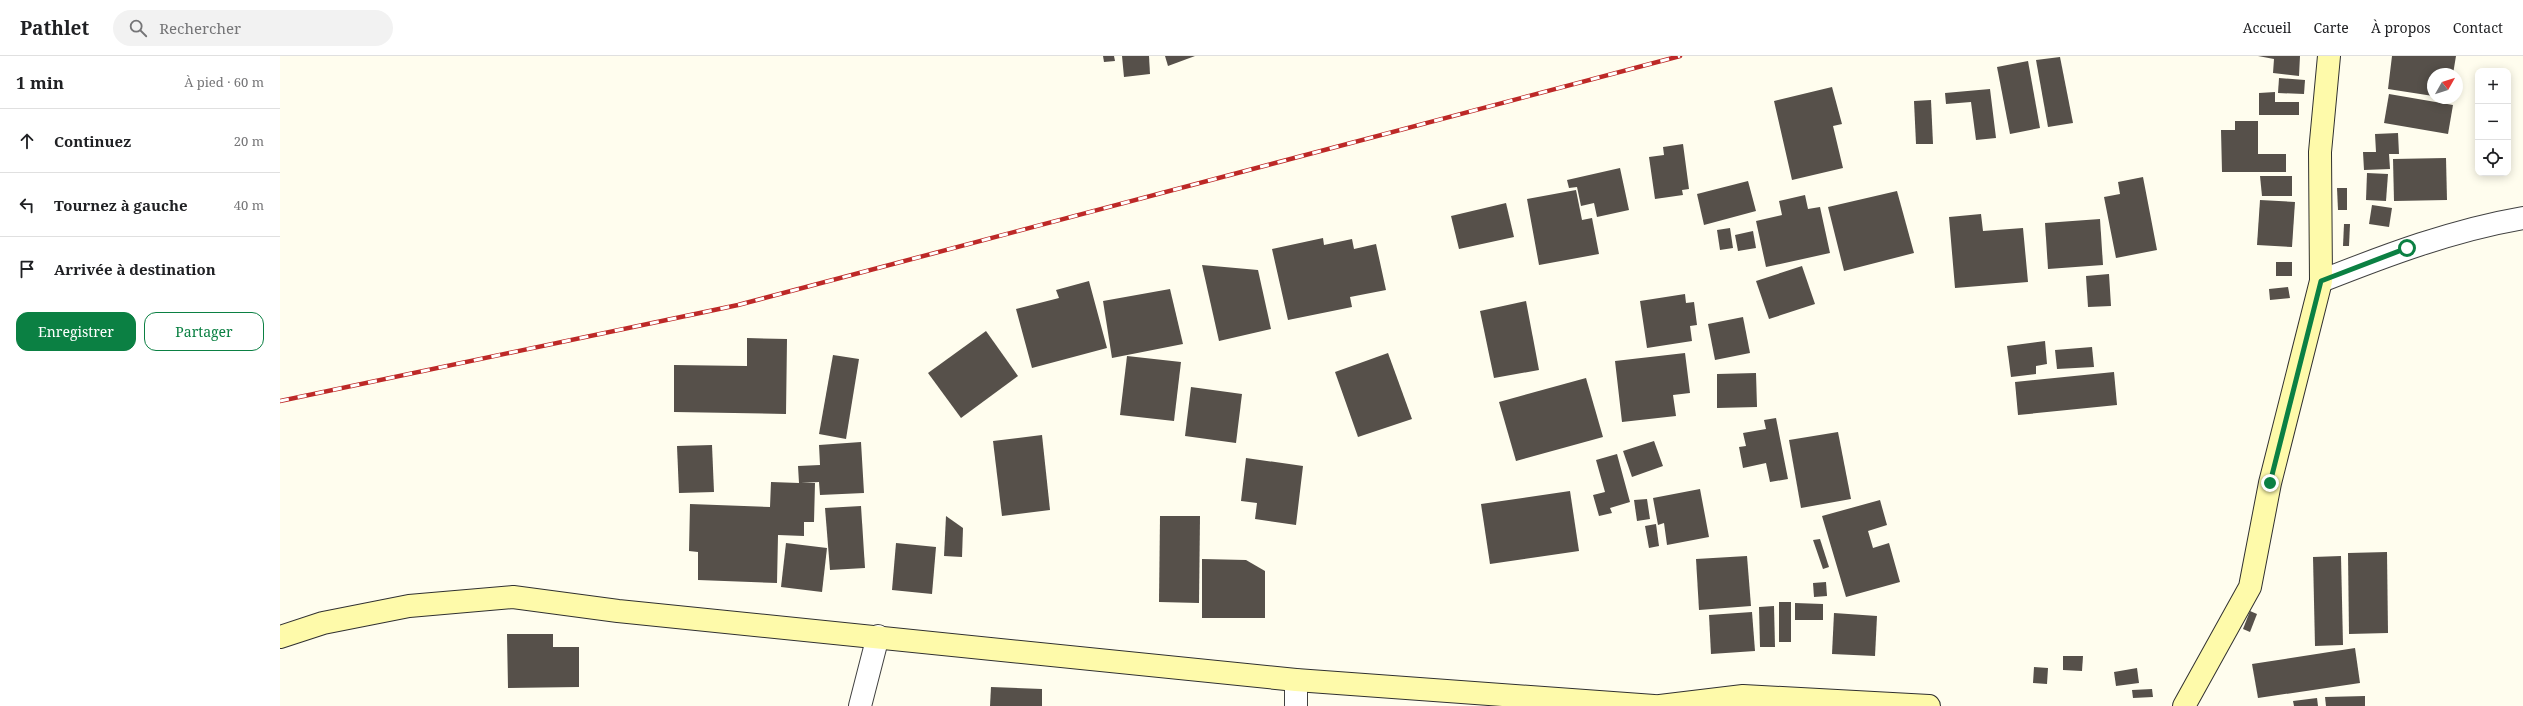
<!DOCTYPE html>
<html lang="fr">
<head>
<meta charset="utf-8">
<style>
	:root { --surface:#fff; --page:#f2f2f2; --text:#202124; --muted:#757577; --line:#e0e0e0; --accent:#0b8043 }
	body { margin:0; font-family:"Noto Serif",serif; background:var(--page); color:var(--text) }
	.controls { position:absolute; right:12px; top:12px; display:grid; overflow:hidden; border-radius:8px; box-shadow:0 2px 10px #0003 }
	.controls button { width:36px; height:36px; display:grid; place-items:center; padding:0; border:0; border-bottom:1px solid var(--line); background:var(--surface); color:var(--text); font:20px sans-serif }
	.compass { position:absolute; left:2147px; top:12px; width:36px; height:36px; border-radius:50%; background:var(--surface); box-shadow:0 2px 10px #0003; rotate:51deg }
	.stop { position:absolute; width:12px; height:12px; margin:-9px; border:3px solid #0b8043; border-radius:50%; background:#fff }
	.stop.end { background:#0b8043; border-color:#fff; box-shadow:0 1px 4px #0008 }
	.list { margin:0; padding:0; list-style:none }
	h2 { display:flex; justify-content:space-between; align-items:center; height:52px; margin:0; padding:0 16px; font-size:17px }
	h2 small { font-size:13px; font-weight:400; color:var(--muted) }
	.list li { display:grid; grid-template-columns:26px 1fr auto; gap:12px; align-items:center; box-sizing:border-box; height:64px; padding:0 16px; border-top:1px solid var(--line) }
	.list b { display:block; font-size:15px; white-space:nowrap }
	.list em { font-size:13px; font-style:normal; color:var(--muted) }
	.actions { display:flex; gap:8px; padding:12px 16px }
	.actions a { flex:1; padding:9px 0; border:1px solid var(--accent); border-radius:12px; text-align:center; font-size:14px; color:var(--accent) }
	.actions .main { background:var(--accent); color:#fff }
	.icon { flex:none; width:22px; height:22px; fill:none; stroke:currentColor; stroke-width:2; stroke-linecap:round; stroke-linejoin:round }
	.map { position:relative; flex:none; width:2243px; height:650px; overflow:hidden }
	header { display:flex; align-items:center; gap:24px; box-sizing:border-box; height:56px; padding:0 20px; background:var(--surface); border-bottom:1px solid var(--line) }
	header strong { font-size:19px }
	nav { display:flex; gap:22px; margin-inline-start:auto; font-size:14px }
	.search { width:280px; height:36px; background:var(--page); display:flex; align-items:center; gap:10px; box-sizing:border-box; padding:0 14px; border-radius:22px; color:var(--muted); font-size:15px }
	main { display:flex }
	aside { flex:1; background:var(--surface) }
	.map>svg:first-child { display:block }
	.building { fill:#56504a }
	.lines { fill:none; stroke-linecap:round; stroke-linejoin:round }
	.street-casing { stroke:#414141; stroke-width:24 }
	.secondary-casing { stroke:#303030; stroke-width:24 }
	.street { stroke:#fff; stroke-width:22 }
	.secondary { stroke:#fefaaa; stroke-width:22 }
	.rail-casing { stroke:#bd2927; stroke-width:4.5 }
	.rail { stroke:#fff; stroke-width:3; stroke-dasharray:9; stroke-linecap:butt }
	.route { stroke:#0b8043; stroke-width:5 }
</style>
</head>
<body>
<header>
<strong>Pathlet</strong>
<div class="search"><svg class="icon" aria-label="search" viewBox="0 0 24 24"><circle cx="10" cy="10" r="6"/><path d="M15 15l6 6"/></svg>Rechercher</div>
<nav><a>Accueil</a><a>Carte</a><a>À propos</a><a>Contact</a></nav>
</header>
<main>
<aside>
<h2>1 min<small>À pied · 60 m</small></h2>
<ul class="list">
<li><svg class="icon" aria-label="ahead" viewBox="0 0 24 24"><path d="M12 20V5M6 11l6-6 6 6"/></svg><div><b>Continuez</b></div><em>20 m</em></li>
<li><svg class="icon" aria-label="left" viewBox="0 0 24 24"><path d="M17 20v-9H6M10 6l-5 5 5 5"/></svg><div><b>Tournez à gauche</b></div><em>40 m</em></li>
<li><svg class="icon" aria-label="arrive" viewBox="0 0 24 24"><path d="M6 21V4h12l-3 4 3 4H6"/></svg><div><b>Arrivée à destination</b></div></li>
</ul>
<div class="actions"><a class="main">Enregistrer</a><a>Partager</a></div>
</aside>
<div class="map">
<svg width="2243" height="650" viewBox="0 0 2243 650">
	<rect width="100%" height="100%" fill="#fffdee"/>
	<!-- building -->
	<g class="building">
		<polygon points="823,0 834,0 835,5 824,6"/>
		<polygon points="842,0 869,0 870,18 844,21"/>
		<polygon points="885,0 915,0 888,10"/>
		<polygon points="1978,0 2020,0 2019,20 1993,17 1994,3"/>
		<polygon points="2112,0 2176,0 2173,18 2153,18 2153,40 2108,33"/>
		<polygon points="1780,1 1793,67 1768,71 1756,4"/>
		<polygon points="1748,5 1760,72 1730,78 1717,11"/>
		<polygon points="1999,22 2025,24 2024,38 1998,37"/>
		<polygon points="1552,31 1562,68 1553,70 1563,112 1512,124 1494,45"/>
		<polygon points="1710,33 1716,82 1696,84 1691,46 1666,48 1665,37"/>
		<polygon points="1995,36 1995,46 2019,46 2019,59 1979,59 1979,37"/>
		<polygon points="2109,38 2173,49 2168,78 2104,67"/>
		<polygon points="1651,44 1653,88 1636,88 1634,45"/>
		<polygon points="1955,65 1978,65 1978,98 2006,98 2006,116 1942,116 1941,74 1955,74"/>
		<polygon points="2118,77 2119,98 2109,98 2110,113 2084,114 2083,96 2096,96 2095,78"/>
		<polygon points="1403,88 1409,133 1402,134 1403,139 1375,143 1369,101 1384,99 1383,91"/>
		<polygon points="2166,102 2167,144 2114,145 2113,103"/>
		<polygon points="1340,112 1349,154 1317,161 1314,147 1301,150 1297,131 1289,132 1287,124"/>
		<polygon points="2087,117 2108,118 2106,145 2086,144"/>
		<polygon points="1980,120 2012,120 2012,140 1982,140"/>
		<polygon points="1863,121 1877,194 1836,202 1824,141 1840,138 1838,126"/>
		<polygon points="1468,125 1476,155 1424,169 1417,138"/>
		<polygon points="2057,132 2067,132 2067,154 2058,154"/>
		<polygon points="1296,134 1302,164 1312,162 1319,198 1259,209 1247,143"/>
		<polygon points="1617,135 1634,197 1564,215 1548,151"/>
		<polygon points="1525,139 1528,153 1540,151 1550,197 1486,211 1476,165 1502,159 1499,145"/>
		<polygon points="1980,144 2015,146 2012,191 1977,189"/>
		<polygon points="1226,147 1234,181 1179,193 1171,160"/>
		<polygon points="2092,149 2112,152 2109,171 2089,168"/>
		<polygon points="1701,158 1703,175 1743,172 1748,226 1675,232 1669,161"/>
		<polygon points="1820,163 1823,209 1768,213 1765,167"/>
		<polygon points="2064,168 2070,168 2069,190 2063,190"/>
		<polygon points="1450,172 1453,192 1440,194 1437,174"/>
		<polygon points="1473,175 1476,192 1458,195 1455,179"/>
		<polygon points="1043,182 1044,189 1072,183 1074,193 1096,188 1106,234 1070,241 1072,251 1008,264 992,193"/>
		<rect x="1996" y="206" width="16" height="14"/>
		<polygon points="922,209 978,214 991,273 939,285"/>
		<polygon points="1522,210 1535,248 1489,263 1476,225"/>
		<polygon points="1829,218 1831,250 1808,251 1806,220"/>
		<polygon points="809,225 827,292 752,312 736,253 779,242 776,234"/>
		<polygon points="2008,231 2010,242 1990,244 1989,233"/>
		<polygon points="890,233 903,288 832,302 823,245"/>
		<polygon points="1405,238 1406,247 1414,246 1417,269 1410,270 1412,285 1367,292 1360,245"/>
		<polygon points="1246,245 1259,314 1214,322 1200,255"/>
		<polygon points="1463,261 1470,297 1435,304 1428,268"/>
		<polygon points="706,275 738,320 681,362 648,317"/>
		<polygon points="467,282 507,283 506,358 394,356 394,309 467,310"/>
		<polygon points="1765,285 1767,308 1756,310 1756,318 1731,321 1727,290"/>
		<polygon points="1812,291 1814,311 1777,313 1775,294"/>
		<polygon points="1108,297 1132,363 1078,381 1055,316"/>
		<polygon points="1405,297 1410,337 1393,339 1396,360 1342,366 1335,305"/>
		<polygon points="553,299 579,303 566,383 539,378"/>
		<polygon points="847,300 901,306 894,365 840,359"/>
		<polygon points="1834,316 1837,349 1738,359 1735,326"/>
		<polygon points="1476,317 1477,351 1437,352 1437,318"/>
		<polygon points="1306,322 1323,381 1236,405 1219,346"/>
		<polygon points="911,331 962,338 956,387 905,380"/>
		<polygon points="1496,362 1508,423 1490,426 1486,407 1463,412 1459,391 1466,390 1463,377 1486,373 1484,364"/>
		<polygon points="1558,376 1571,443 1521,452 1509,384"/>
		<polygon points="762,379 770,454 722,460 713,385"/>
		<polygon points="1374,385 1383,410 1352,421 1343,395"/>
		<polygon points="581,386 584,437 540,439 539,426 521,427 535,427 534,466 524,466 524,480 498,479 497,527 418,524 418,496 409,495 410,448 490,451 491,426 519,427 518,410 540,409 539,389"/>
		<polygon points="432,389 434,436 399,437 397,390"/>
		<polygon points="1337,398 1350,446 1330,452 1332,457 1319,460 1313,439 1325,436 1316,404"/>
		<polygon points="966,402 1023,410 1016,469 975,463 977,447 961,445"/>
		<polygon points="1420,433 1429,481 1387,489 1384,467 1378,469 1373,442"/>
		<polygon points="1290,435 1299,495 1210,508 1201,448"/>
		<polygon points="1367,443 1370,463 1357,465 1354,444"/>
		<polygon points="1600,444 1607,469 1588,475 1593,492 1609,487 1620,526 1566,541 1542,460"/>
		<polygon points="581,450 585,512 550,514 545,452"/>
		<polygon points="666,460 683,472 682,501 664,500"/>
		<polygon points="880,460 920,460 919,547 879,546"/>
		<polygon points="1376,468 1379,490 1369,492 1365,470"/>
		<polygon points="1540,483 1549,511 1543,513 1533,484"/>
		<polygon points="506,487 547,492 542,536 501,531"/>
		<polygon points="616,487 656,491 652,538 612,534"/>
		<polygon points="2107,496 2108,577 2069,578 2068,497"/>
		<polygon points="1467,500 1471,550 1419,554 1416,503"/>
		<polygon points="2061,500 2063,589 2035,590 2033,501"/>
		<polygon points="922,503 966,504 985,515 985,562 922,562"/>
		<polygon points="1546,526 1547,540 1534,541 1533,527"/>
		<rect x="1499" y="546" width="12" height="40"/>
		<polygon points="1515,547 1543,548 1543,564 1515,564"/>
		<polygon points="1494,550 1495,591 1480,591 1479,551"/>
		<polygon points="1970,555 1977,558 1970,576 1963,573"/>
		<polygon points="1472,556 1475,595 1431,598 1429,559"/>
		<polygon points="1554,557 1597,560 1595,600 1552,598"/>
		<polygon points="227,578 273,578 273,591 299,591 299,631 228,632"/>
		<polygon points="2075,592 2080,627 1978,642 1972,608"/>
		<polygon points="1783,600 1803,600 1802,615 1783,614"/>
		<polygon points="1754,611 1768,612 1767,628 1753,627"/>
		<polygon points="1857,612 1859,627 1836,630 1834,616"/>
		<polygon points="711,631 762,633 762,650 710,650"/>
		<polygon points="1872,633 1873,641 1853,642 1852,634"/>
		<polygon points="2085,640 2085,650 2046,650 2045,641"/>
		<polygon points="2037,642 2038,650 2014,650 2013,645"/>
	</g>
	<g class="lines">
		<defs>
			<g id="street">
				<path d="M2041,225C2107,199 2173,174 2243,162"/>
				<polyline points="580,650 598,580"/>
				<polyline points="1016,650 1016,624"/>
			</g>
			<g id="secondary">
				<polyline points="0,581 43,567 129,550 233,541 338,555 1016,624 1374,650"/>
				<polyline points="1380,650 1463,640 1649,650"/>
				<polyline points="1904,650 1970,531 1990,427 2041,225 2040,96 2049,0"/>
			</g>
		</defs>
		<!-- street casing -->
		<use href="#street" class="street-casing"/>
		<!-- secondary casing -->
		<use href="#secondary" class="secondary-casing"/>
		<!-- street -->
		<use href="#street" class="street"/>
		<!-- secondary -->
		<use href="#secondary" class="secondary"/>
		<defs>
			<polyline id="rail" points="0,345 458,249 1400,0"/>
		</defs>
		<!-- rail casing -->
		<use href="#rail" class="rail-casing"/>
		<!-- rail -->
		<use href="#rail" class="rail"/>
	</g>
	<g class="lines">
		<!-- route -->
		<polyline class="route" points="1990,427 2041,225 2127,192"/>
	</g>
</svg>
<div class="controls">
<button>+</button>
<button>−</button>
<button><svg class="icon" aria-label="locate" viewBox="0 0 24 24"><circle cx="12" cy="12" r="6"/><path d="M12 2v4M12 18v4M2 12h4M18 12h4"/></svg></button>
</div>
<svg class="compass" viewBox="-18 -18 36 36"><path d="M0-13l5 13h-10z" fill="#e53935"/><path d="M0 13l5-13h-10z" fill="#757577"/></svg>
<div class="stop" style="left:2127px;top:192px"></div>
<div class="stop end" style="left:1990px;top:427px"></div>
</div>
</main>
</body>
</html>
